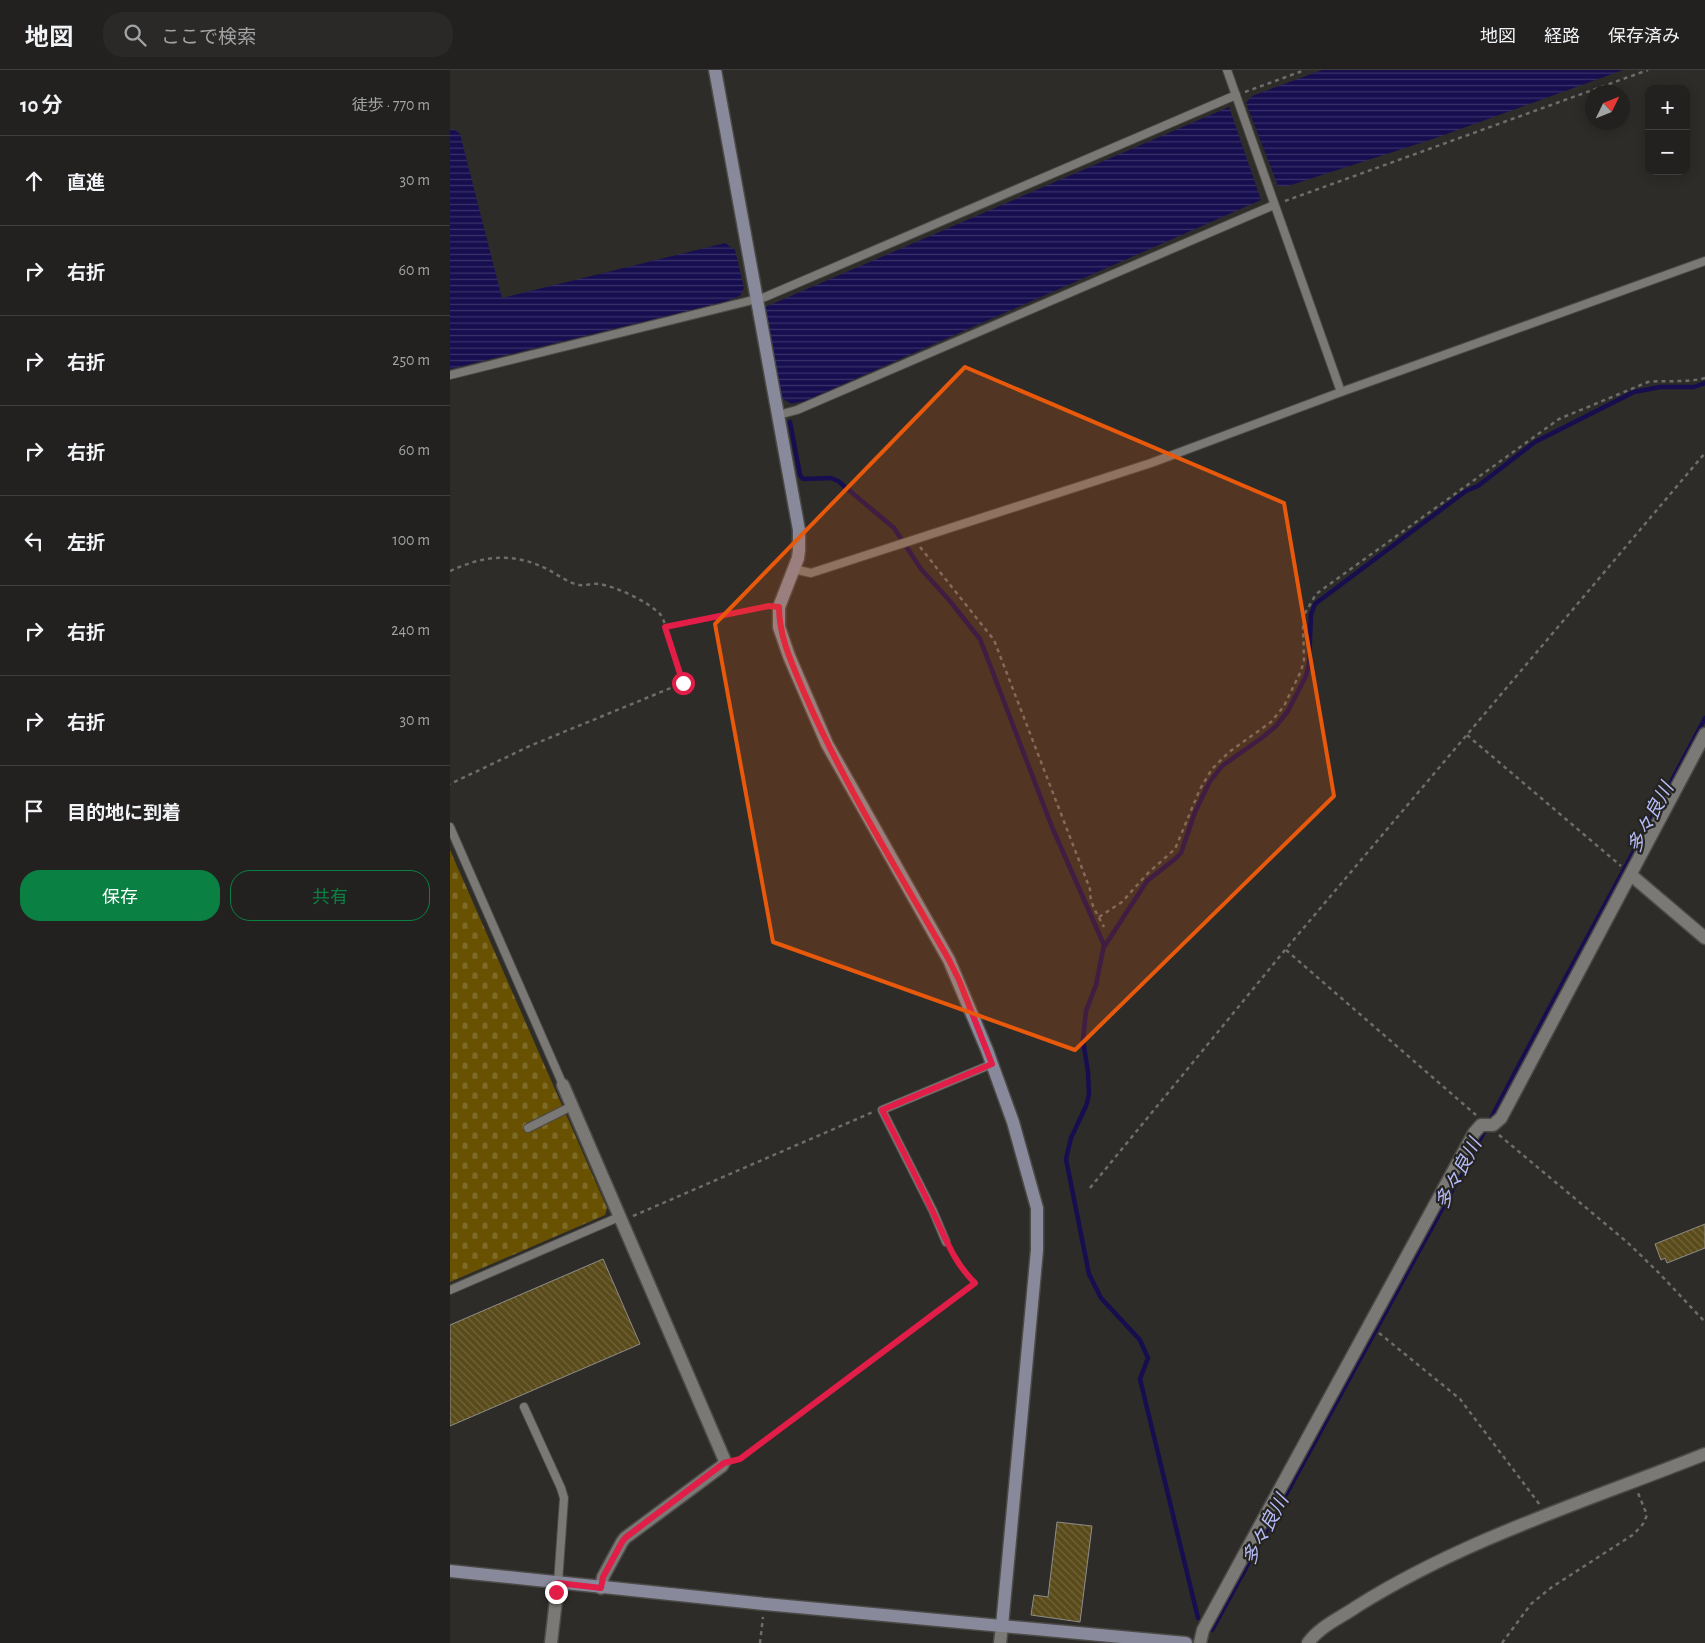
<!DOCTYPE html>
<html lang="ja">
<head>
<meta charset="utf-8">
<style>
	:root { --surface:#22211f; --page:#2a2928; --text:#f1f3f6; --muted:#a2a3a4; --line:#3f3e3d; --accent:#0b8043 }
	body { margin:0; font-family:"Alegreya Sans","Noto Sans JP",sans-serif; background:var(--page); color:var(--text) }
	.controls { position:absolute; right:15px; top:15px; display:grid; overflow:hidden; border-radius:10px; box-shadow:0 2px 12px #0003 }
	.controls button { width:45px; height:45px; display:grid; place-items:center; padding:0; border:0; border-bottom:1px solid var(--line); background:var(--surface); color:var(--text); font:25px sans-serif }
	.compass { position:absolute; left:1135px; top:15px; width:45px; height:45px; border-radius:50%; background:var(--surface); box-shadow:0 2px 12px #0003; rotate:47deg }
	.stop { position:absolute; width:15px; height:15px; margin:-11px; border:4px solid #e11d48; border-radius:50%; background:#fff }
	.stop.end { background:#e11d48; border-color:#fff; box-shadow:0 1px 5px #0008 }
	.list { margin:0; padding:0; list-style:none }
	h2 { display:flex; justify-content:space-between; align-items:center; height:65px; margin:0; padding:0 20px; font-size:21px }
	h2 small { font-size:16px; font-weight:400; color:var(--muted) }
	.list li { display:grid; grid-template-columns:32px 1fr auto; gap:15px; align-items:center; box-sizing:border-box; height:90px; padding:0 20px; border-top:1px solid var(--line) }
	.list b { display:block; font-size:19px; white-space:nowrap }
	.list em { font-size:16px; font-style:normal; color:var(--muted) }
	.actions { display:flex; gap:10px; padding:15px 20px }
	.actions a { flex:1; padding:11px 0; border:1px solid var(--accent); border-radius:20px; text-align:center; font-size:18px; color:var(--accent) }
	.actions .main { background:var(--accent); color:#fff }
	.icon { flex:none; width:28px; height:28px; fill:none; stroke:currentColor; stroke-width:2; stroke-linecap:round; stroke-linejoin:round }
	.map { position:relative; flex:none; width:1255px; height:1573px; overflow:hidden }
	header { display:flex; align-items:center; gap:30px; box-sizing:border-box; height:70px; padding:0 25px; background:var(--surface); border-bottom:1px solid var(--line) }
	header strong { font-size:24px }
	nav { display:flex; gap:28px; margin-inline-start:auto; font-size:18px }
	.search { width:350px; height:45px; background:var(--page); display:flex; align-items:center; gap:12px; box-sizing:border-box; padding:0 18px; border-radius:20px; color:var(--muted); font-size:19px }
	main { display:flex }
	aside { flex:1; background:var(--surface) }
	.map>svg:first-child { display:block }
	.cemetery { fill:url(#cemetery-stones) }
	.water { fill:url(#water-rules) }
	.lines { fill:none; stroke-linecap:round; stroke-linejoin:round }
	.stream { stroke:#170e50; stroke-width:4.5 }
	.building { fill:url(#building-back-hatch); stroke:#8e8d89 }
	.lane-casing { stroke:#4b4a47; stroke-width:10 }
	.street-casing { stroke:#4b4a47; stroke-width:15 }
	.secondary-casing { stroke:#4b4a47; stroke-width:15 }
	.path { stroke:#6e6d6a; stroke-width:2.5; stroke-dasharray:4 4; stroke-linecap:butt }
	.lane { stroke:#7a7975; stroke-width:8 }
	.street { stroke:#7a7975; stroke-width:12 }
	.secondary { stroke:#88899b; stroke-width:12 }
	.route { stroke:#e11d48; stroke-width:6 }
	.marked { fill:#e8590c; fill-opacity:0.2; stroke:#e8590c; stroke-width:4; stroke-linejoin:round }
	.labels { text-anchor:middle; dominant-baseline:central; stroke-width:4.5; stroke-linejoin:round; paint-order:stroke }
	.water-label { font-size:19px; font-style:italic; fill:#b6bcf9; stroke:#24231f }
</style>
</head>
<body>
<header>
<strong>地図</strong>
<div class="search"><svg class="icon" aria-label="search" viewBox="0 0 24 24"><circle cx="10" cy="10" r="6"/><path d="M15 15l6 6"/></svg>ここで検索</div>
<nav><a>地図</a><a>経路</a><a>保存済み</a></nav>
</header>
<main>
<aside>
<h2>10 分<small>徒歩 · 770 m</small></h2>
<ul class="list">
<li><svg class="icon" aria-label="ahead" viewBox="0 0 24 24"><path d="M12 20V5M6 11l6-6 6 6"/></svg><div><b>直進</b></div><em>30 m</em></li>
<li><svg class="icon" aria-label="right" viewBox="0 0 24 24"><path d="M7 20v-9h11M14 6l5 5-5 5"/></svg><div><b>右折</b></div><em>60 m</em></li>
<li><svg class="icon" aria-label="right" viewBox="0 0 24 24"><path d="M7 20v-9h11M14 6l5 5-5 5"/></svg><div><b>右折</b></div><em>250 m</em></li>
<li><svg class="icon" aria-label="right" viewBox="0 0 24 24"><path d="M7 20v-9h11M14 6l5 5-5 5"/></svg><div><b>右折</b></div><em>60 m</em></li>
<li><svg class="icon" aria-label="left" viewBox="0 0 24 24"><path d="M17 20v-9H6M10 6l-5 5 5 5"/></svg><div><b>左折</b></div><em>100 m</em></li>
<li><svg class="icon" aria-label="right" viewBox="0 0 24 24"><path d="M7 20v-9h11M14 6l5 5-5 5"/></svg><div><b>右折</b></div><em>240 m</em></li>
<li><svg class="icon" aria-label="right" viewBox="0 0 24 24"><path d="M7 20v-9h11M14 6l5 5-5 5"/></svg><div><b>右折</b></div><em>30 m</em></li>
<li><svg class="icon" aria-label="arrive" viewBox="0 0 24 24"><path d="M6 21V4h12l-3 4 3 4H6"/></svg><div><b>目的地に到着</b></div></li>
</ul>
<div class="actions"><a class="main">保存</a><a>共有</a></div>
</aside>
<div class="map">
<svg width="1255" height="1573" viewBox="0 0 1255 1573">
	<defs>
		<pattern id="cemetery-stones" width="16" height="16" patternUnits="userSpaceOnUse" patternTransform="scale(1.25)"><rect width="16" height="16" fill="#685202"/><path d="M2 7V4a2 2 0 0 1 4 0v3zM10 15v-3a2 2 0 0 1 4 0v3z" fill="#7e6b27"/></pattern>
		<pattern id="water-rules" width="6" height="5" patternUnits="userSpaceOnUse" patternTransform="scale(1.25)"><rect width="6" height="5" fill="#170e50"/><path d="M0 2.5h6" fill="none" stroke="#39326a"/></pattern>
		<pattern id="building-back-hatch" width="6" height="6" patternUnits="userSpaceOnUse" patternTransform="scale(1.25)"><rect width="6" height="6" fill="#5a4b1b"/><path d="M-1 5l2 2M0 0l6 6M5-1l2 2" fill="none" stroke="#72653c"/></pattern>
	</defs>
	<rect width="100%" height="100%" fill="#2d2c29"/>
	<!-- cemetery -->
	<polygon class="cemetery" points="0,780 157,1138 155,1145 0,1212"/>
	<!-- water -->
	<g class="water">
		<polygon points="872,0 1173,0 983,69 838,116 828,116 796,33 802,26"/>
		<polygon points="779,37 811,130 355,331 341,334 332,328 313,238"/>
		<polygon points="4,59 10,64 52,228 275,173 285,180 294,218 290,226 274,232 0,299 0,60"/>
	</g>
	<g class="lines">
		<!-- stream -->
		<g class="stream">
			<polyline points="340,352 350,405 353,409 381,408 388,411 444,458 471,499 499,530 530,569 602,757 654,875 646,915 636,941 633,970 638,1002 639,1025 636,1036 621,1068 616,1089 639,1204 651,1228 690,1270 698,1288 690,1309 748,1548"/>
			<polyline points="654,877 697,811 725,789 731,783 745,742 759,713 772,696 813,667 826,656 838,641 856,606 859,593 861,545 865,534 1016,421 1028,416 1085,372 1184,322 1210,317 1244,317 1255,313"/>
			<path d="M762,1560L1033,1064C1105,924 1182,787 1255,648"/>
		</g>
	</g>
	<!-- building -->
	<g class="building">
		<polygon points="1255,1154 1255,1178 1217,1193 1215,1188 1211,1190 1205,1174"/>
		<polygon points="153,1189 190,1274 0,1356 0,1255"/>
		<polygon points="607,1452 642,1456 630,1552 581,1545 584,1525 598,1527"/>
	</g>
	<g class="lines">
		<defs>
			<g id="lane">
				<polyline points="777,0 891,322"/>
				<polyline points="0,305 315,227 786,25"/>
				<polyline points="328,345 347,340 824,135"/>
				<polyline points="343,499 361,503 701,393 891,322 1255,191"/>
				<polyline points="0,757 113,1015"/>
				<polyline points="78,1058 122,1036"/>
				<polyline points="496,1172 483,1141 432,1040 542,994"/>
				<polyline points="0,1220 169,1147"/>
				<polyline points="74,1337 111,1418 114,1428 108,1513"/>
			</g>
			<g id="street">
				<polyline points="1181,805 1255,868"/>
				<polyline points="113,1015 275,1391 272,1396 175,1468 172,1472 153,1507 151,1518"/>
				<polyline points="101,1573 108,1513"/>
				<polyline points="550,1573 552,1556"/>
				<polyline points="750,1573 753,1560 1024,1063 1031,1055 1043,1055 1051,1048 1255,664"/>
				<path d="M858,1573C869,1557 890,1548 906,1537C1014,1469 1137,1431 1255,1384"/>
			</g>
			<g id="secondary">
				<polyline points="265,0 349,460 349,480 348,488 329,537 329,557 339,586 377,674 499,890 537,980 563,1052 587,1138 587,1180 552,1556"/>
				<polyline points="0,1501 315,1534 736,1573"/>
			</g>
		</defs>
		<!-- lane casing -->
		<use href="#lane" class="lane-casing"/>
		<!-- street casing -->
		<use href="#street" class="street-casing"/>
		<!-- secondary casing -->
		<use href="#secondary" class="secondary-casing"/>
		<!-- path -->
		<g class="path">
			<polyline points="795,22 855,0"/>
			<polyline points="835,131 1198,0"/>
			<path d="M470,477L544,570L640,819C639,833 648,845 654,857"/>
			<path d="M0,501C35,485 64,482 99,500C108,505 120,514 130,515C136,516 142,513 149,514C167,517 197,531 210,544C216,550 229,601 233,613L82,675L0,714"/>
			<polyline points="215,557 317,536"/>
			<polyline points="1017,665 1171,796"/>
			<path d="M649,847L672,832L698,803L725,779L750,719L762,699L779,682L821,652L834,636L851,601L854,590L853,554L854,545L866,524L1109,349L1198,312C1218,310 1236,313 1255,308"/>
			<polyline points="836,880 1026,1045"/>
			<polyline points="1049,1065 1177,1172 1208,1202 1255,1252"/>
			<polyline points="640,1118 835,880 1255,383"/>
			<polyline points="183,1146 423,1042"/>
			<polyline points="929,1263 1010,1329 1090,1435"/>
			<polyline points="287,1390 525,1213 501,1180"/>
			<polyline points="310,1573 313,1547"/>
			<polyline points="1052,1573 1081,1534 1102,1517 1184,1464 1193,1454 1197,1445 1188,1423"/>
		</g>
		<!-- lane -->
		<use href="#lane" class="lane"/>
		<!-- street -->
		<use href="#street" class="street"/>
		<!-- secondary -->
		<use href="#secondary" class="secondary"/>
	</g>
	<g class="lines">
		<!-- route -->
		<path class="route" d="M106,1522L108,1513L151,1518L153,1507L172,1472L175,1468L274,1393L290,1389L525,1213C504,1193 494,1165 482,1140C466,1106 449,1073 432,1040L542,994L509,910L499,890C450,804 396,718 356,627C344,598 329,569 329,537L319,536L215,557L233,613"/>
	</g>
	<!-- marked area -->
	<path class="marked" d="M515,297L834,433L884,726L625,980L323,872L265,554Z"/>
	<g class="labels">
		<!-- water labels -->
		<g class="water-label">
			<text transform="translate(1201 748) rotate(-62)">多々良川</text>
			<text transform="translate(1009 1104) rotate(-62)">多々良川</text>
			<text transform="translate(816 1460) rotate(-62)">多々良川</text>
		</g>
	</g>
</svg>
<div class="controls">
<button>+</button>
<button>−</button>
</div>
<svg class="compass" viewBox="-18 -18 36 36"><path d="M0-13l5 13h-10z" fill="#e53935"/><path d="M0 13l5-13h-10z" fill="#a2a3a4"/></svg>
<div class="stop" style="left:233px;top:613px"></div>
<div class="stop end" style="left:106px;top:1522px"></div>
</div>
</main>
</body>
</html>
